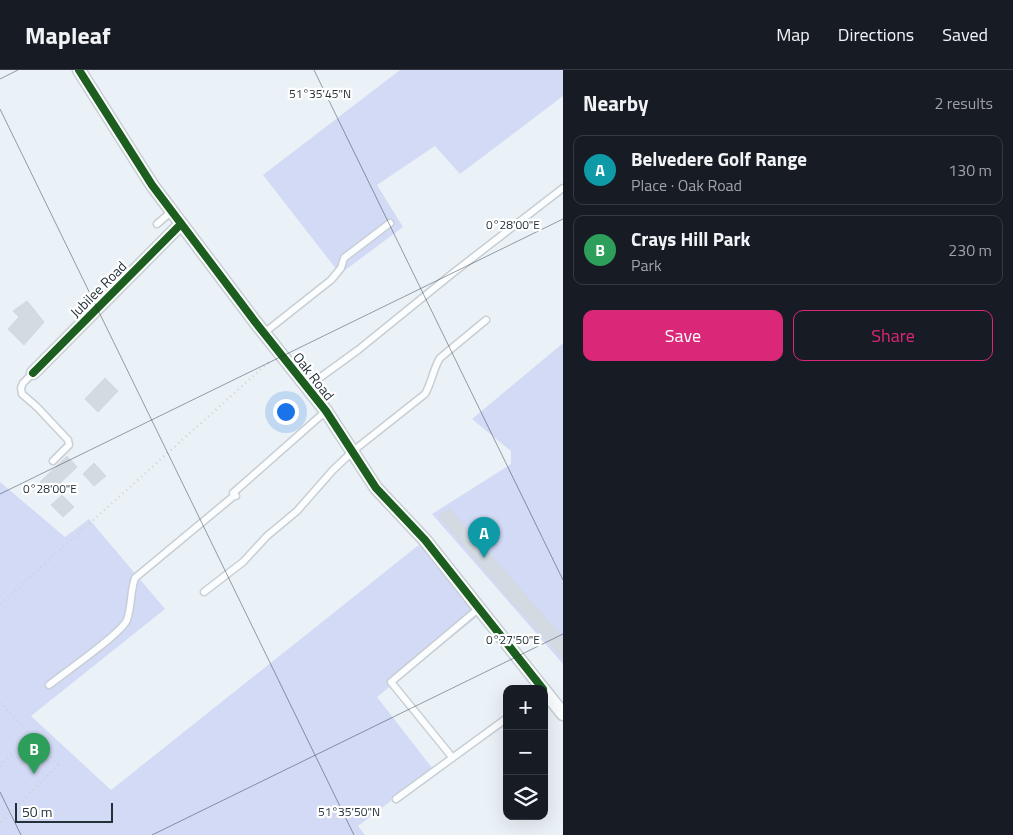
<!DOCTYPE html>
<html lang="en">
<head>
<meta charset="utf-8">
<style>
	:root { --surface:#171b24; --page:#20242c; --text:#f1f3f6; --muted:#9ea1a6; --line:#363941; --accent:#db2777 }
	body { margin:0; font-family:"Titillium Web",sans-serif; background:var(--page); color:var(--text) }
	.controls { position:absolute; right:15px; bottom:15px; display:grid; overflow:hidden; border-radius:10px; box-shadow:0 5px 20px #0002 }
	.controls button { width:45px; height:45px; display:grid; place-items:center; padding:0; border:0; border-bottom:1px solid var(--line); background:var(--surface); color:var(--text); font:25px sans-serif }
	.scale { position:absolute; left:15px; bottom:12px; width:98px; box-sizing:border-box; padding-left:5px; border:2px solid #243139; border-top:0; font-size:14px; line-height:18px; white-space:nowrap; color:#243139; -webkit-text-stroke:4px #fff; paint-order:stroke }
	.you { position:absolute; left:285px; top:341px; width:18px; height:18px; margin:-12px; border:4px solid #fff; border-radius:50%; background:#1a73e8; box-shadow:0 0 0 8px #1a73e833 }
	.badge { display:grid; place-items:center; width:32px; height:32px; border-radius:50%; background:var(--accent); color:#fff; font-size:16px; font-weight:700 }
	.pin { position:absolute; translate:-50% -41px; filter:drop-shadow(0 1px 2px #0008) }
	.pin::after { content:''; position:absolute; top:26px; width:18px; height:15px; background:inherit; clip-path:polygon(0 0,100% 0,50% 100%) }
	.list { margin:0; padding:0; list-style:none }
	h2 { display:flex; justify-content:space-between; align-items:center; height:65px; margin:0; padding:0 20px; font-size:21px }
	h2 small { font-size:16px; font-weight:400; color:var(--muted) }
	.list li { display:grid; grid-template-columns:32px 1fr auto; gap:15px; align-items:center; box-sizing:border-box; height:70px; margin:0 10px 10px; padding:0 10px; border:1px solid var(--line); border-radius:10px }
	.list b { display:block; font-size:19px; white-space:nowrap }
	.list p { margin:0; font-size:16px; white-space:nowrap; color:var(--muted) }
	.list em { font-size:16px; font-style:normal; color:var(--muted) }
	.actions { display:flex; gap:10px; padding:15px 20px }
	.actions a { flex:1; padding:11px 0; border:1px solid var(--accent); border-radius:10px; text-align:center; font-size:18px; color:var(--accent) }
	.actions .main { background:var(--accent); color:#fff }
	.icon { flex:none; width:28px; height:28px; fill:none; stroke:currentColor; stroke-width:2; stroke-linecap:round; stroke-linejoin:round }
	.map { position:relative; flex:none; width:563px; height:765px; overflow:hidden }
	header { display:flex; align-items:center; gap:30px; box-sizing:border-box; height:70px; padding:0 25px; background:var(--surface); border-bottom:1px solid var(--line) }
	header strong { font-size:24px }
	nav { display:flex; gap:28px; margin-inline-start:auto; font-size:18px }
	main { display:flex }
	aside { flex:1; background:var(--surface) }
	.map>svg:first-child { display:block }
	.green { fill:#d2daf5 }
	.building { fill:#d4dae2; stroke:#d1d8e0 }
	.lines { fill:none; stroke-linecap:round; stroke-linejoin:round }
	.lane-casing { stroke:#c7cfd5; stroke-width:9 }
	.street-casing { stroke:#c7cfd5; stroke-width:15 }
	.path { stroke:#ced3d4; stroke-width:2.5; stroke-dasharray:1 4; stroke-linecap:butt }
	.lane { stroke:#fcfdfe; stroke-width:6 }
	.street { stroke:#fcfdfe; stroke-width:12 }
	.cycleway-casing { stroke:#fff; stroke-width:11 }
	.cycleway { stroke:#1b5e20; stroke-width:8 }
	.ticks { fill:none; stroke:#243139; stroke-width:1; stroke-opacity:0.45 }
	.labels { text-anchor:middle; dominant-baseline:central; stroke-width:4.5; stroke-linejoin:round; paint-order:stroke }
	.street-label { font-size:14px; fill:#243139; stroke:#fff }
	.ticks-label { font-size:12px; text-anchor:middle; fill:#243139; stroke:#fff; stroke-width:4.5; stroke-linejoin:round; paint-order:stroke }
</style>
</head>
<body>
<header>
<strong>Mapleaf</strong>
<nav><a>Map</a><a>Directions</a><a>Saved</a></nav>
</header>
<main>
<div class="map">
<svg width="563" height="765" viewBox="0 0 563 765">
	<rect width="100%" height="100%" fill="#ebf2f7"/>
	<!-- green -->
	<g class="green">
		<polygon points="400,0 563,0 563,26 460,104 435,76 377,115 403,157 340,204 263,105"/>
		<polygon points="563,273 563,594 432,444 511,394 511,381 472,349"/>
		<polygon points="0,412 65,467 89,449 165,539 31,646 111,720 425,470 482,543 377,627 433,699 358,756 365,765 0,765"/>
	</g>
	<!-- building -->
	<g class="building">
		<polygon points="27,231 44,252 24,275 8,259 19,247 13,241"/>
		<polygon points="105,308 118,321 98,342 85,329"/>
		<polygon points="67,386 77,397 50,423 40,412"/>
		<polygon points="94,393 106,406 94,416 83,404"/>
		<polygon points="62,425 74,437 63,447 51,435"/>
		<polygon points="450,439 563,568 563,588 510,530 439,446"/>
	</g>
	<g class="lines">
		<defs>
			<g id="lane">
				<polyline points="157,154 172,141"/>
				<polyline points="264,263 331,210 341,198 344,188 390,153"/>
				<polyline points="33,303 23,313 21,318 22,324 37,337 68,370 69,375 53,391"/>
				<polyline points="307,317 358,280 453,203 563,118"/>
				<polyline points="236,426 233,423 326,341"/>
				<path d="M204,522L243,492L267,466L297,441L333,400L353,381L425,324C432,312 433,299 440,288L486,250"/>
				<path d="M49,615C64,603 121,564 127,550C132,536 130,522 135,508L235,425"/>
				<polyline points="452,687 391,612 478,539"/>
				<polyline points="396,729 507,648"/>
			</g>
			<g id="street">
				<polyline points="79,0 152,115 256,253 326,341 376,418 425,470 543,619"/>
				<polyline points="33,303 181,154"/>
				<polyline points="544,620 563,644"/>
			</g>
		</defs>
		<!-- lane casing -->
		<use href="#lane" class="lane-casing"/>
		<!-- street casing -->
		<use href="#street" class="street-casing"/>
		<!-- path -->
		<g class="path">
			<polyline points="0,534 271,290"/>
			<polyline points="0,632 58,695 0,753"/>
			<polyline points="0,696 14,682"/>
		</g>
		<!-- lane -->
		<use href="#lane" class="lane"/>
		<!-- street -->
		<use href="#street" class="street"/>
		<defs>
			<g id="cycleway">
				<polyline points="79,0 152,115 256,253 326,341 376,418 425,470 543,619"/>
				<polyline points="33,303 181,154"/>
			</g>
		</defs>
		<!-- cycleway casing -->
		<use href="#cycleway" class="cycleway-casing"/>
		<!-- cycleway -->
		<use href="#cycleway" class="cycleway"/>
	</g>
	<!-- ticks -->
	<path class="ticks" d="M314,0L563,510M0,9L18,0M0,39L354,765M0,424L563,149M0,722L21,765M152,765L563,564"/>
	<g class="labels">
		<!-- street labels -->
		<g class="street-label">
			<text transform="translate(98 219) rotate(-45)">Jubilee Road</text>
			<text transform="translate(314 306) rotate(52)">Oak Road</text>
		</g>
	</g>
	<g class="ticks-label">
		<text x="320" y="28">51°35'45"N</text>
		<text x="513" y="159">0°28'00"E</text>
		<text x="50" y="423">0°28'00"E</text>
		<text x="513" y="574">0°27'50"E</text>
		<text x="349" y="746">51°35'50"N</text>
	</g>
</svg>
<div class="controls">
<button>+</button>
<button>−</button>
<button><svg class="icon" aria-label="layers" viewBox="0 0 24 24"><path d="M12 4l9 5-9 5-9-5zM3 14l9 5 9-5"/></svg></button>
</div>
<div class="scale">50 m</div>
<div class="you"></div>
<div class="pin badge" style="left:484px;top:488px;background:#0f9aa8">A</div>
<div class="pin badge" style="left:34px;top:704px;background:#2e9e5b">B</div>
</div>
<aside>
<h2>Nearby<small>2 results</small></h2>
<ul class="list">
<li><span class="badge" style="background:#0f9aa8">A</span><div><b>Belvedere Golf Range</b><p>Place · Oak Road</p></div><em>130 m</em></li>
<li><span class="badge" style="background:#2e9e5b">B</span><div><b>Crays Hill Park</b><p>Park</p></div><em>230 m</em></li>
</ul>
<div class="actions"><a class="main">Save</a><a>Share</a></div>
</aside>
</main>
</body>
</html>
